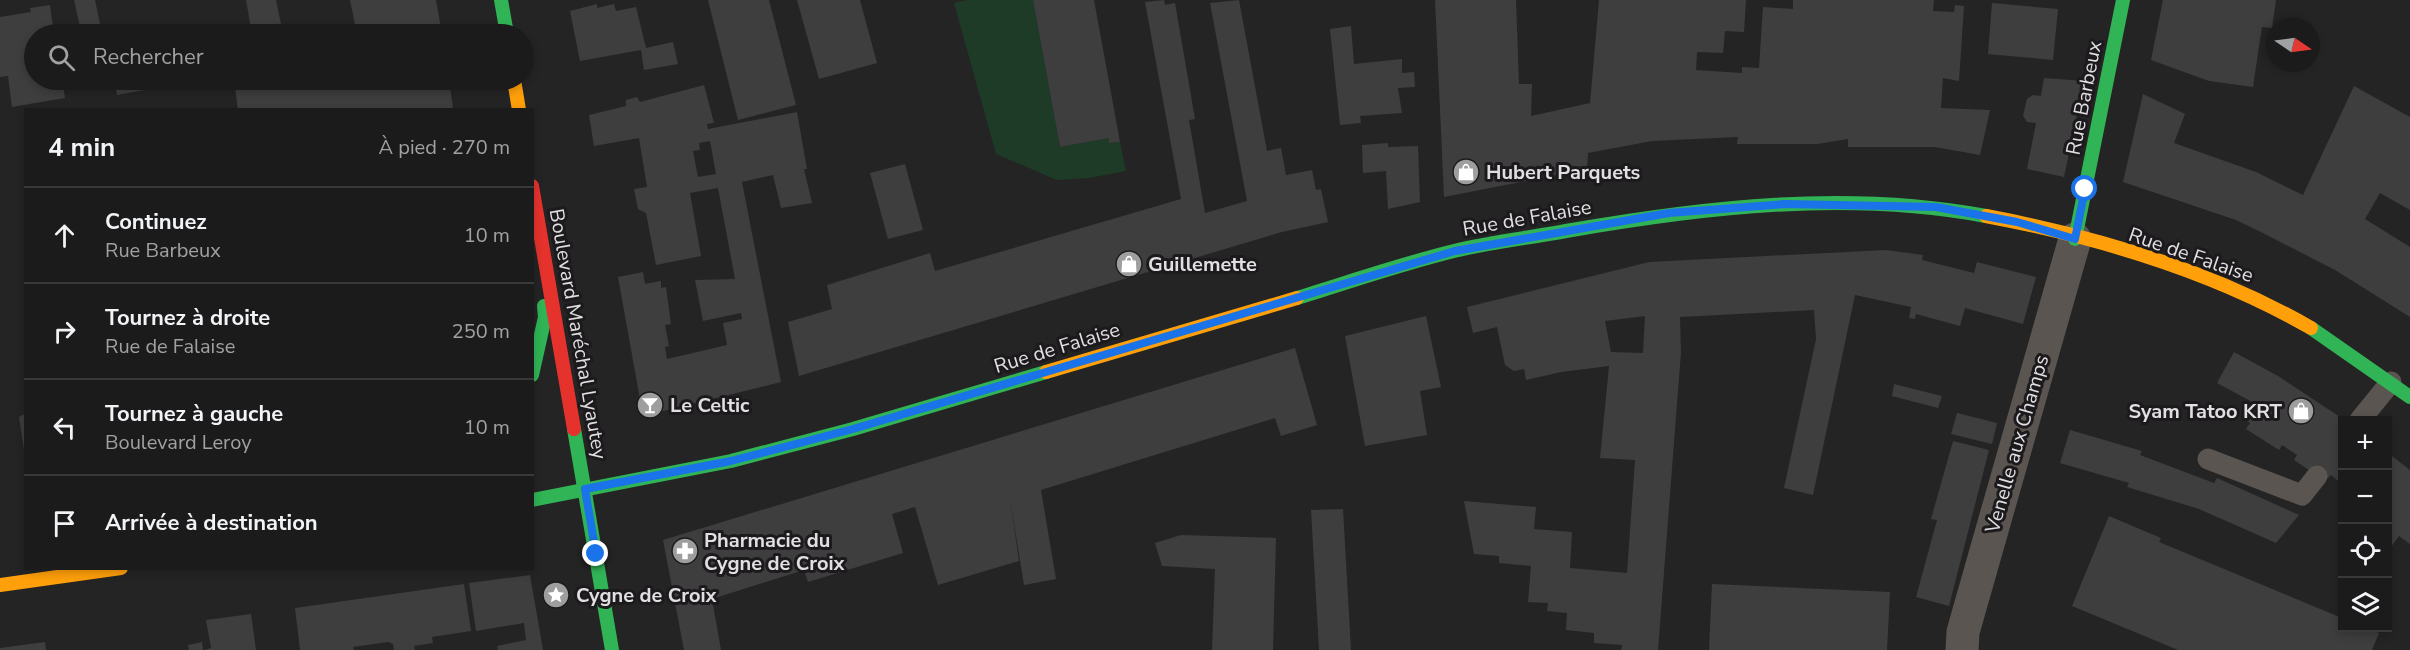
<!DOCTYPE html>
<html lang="fr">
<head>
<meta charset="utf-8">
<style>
	:root { --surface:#1b1b1b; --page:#282828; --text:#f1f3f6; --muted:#a0a1a3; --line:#39393a }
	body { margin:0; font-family:"Nunito Sans",sans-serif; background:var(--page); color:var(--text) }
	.controls { position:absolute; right:18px; bottom:18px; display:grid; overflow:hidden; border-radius:0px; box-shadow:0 3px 9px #0003 }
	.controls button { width:54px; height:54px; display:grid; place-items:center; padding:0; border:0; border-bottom:2px solid var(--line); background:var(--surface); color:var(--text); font:30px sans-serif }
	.compass { position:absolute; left:2266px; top:18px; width:54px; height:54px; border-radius:50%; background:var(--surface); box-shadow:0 3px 9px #0003; rotate:103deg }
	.stop { position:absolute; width:18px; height:18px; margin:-14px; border:4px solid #1a73e8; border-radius:50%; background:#fff }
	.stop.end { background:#1a73e8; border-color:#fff; box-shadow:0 2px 6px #0008 }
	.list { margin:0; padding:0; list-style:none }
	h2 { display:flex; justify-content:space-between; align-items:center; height:78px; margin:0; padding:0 24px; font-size:26px }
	h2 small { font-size:20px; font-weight:400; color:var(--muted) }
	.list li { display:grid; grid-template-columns:39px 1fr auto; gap:18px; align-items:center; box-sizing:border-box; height:96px; padding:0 24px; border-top:2px solid var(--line) }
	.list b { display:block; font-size:22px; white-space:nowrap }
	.list p { margin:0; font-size:20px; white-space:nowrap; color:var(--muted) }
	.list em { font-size:20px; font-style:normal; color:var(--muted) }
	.icon { flex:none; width:33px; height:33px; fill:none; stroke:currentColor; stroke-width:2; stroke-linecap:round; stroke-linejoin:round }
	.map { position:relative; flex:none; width:2410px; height:650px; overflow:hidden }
	.search { position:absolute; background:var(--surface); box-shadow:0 3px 9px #0003; left:24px; top:24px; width:510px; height:66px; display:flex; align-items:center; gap:15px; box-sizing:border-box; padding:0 21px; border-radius:33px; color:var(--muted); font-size:22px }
	.panel { position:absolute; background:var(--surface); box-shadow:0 3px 9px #0003; left:24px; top:108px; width:510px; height:462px; border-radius:0px }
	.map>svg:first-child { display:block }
	.green { fill:#1e3b27 }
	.building { fill:#3f3e3f; fill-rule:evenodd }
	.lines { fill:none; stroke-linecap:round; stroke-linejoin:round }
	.lane { stroke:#5a5551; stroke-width:21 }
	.street { stroke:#5a5551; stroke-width:33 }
	.fast { stroke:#30b455; stroke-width:14 }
	.slow { stroke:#ff9f0a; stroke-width:14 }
	.jam { stroke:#e5322d; stroke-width:14 }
	.route { stroke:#1a73e8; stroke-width:8 }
	.labels { text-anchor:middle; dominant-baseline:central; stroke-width:6; stroke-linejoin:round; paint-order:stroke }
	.street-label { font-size:20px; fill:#e1dfe1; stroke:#1c1a1c }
	.poi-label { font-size:20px; font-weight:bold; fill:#e1dfe1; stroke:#1c1a1c; text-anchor:start }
</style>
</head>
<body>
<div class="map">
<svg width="2410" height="650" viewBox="0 0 2410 650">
	<rect width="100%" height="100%" fill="#242424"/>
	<!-- green -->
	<polygon class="green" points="967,0 1033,0 1060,147 1109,138 1109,143 1120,142 1126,171 1089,178 1057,180 996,154 954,3"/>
	<!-- building -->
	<g class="building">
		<polygon points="74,0 95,0 100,24 80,27"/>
		<polygon points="246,0 276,0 283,34 252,34"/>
		<polygon points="350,0 436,0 442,34 357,34"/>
		<polygon points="708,0 769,0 796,105 738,120"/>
		<polygon points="797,0 860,0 877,63 819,79"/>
		<polygon points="1033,0 1094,0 1120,142 1109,143 1109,138 1060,147"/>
		<polygon points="1164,0 1165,5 1175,3 1195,119 1189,120 1205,213 1247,201 1210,3 1239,0 1267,151 1281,148 1286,175 1312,170 1316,190 1321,189 1328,222 1282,232 799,376 788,322 832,309 827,285 930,253 935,271 1181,199 1145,2"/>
		<polygon points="1435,0 1516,0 1519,84 1532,84 1531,116 1590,103 1599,0 1746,0 1744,32 1725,31 1723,53 1697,52 1696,70 1742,73 1742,67 1759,68 1763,7 1793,9 1793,0 1934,0 1933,11 1954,12 1955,5 1964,6 1959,81 1943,78 1941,108 1990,110 1980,155 1935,147 1848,147 1848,139 1817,144 1737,144 1738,137 1652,141 1588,153 1587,169 1444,197"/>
		<polygon points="2163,0 2276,0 2272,28 2262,27 2253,87 2209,81 2151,60"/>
		<polygon points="1992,3 2058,9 2053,60 1988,54"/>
		<polygon points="597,4 597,8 614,4 616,11 636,7 646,48 673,42 678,64 644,70 641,50 580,61 570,11"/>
		<polygon points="50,5 54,34 34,34 34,80 62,80 65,98 12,107 8,76 0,77 0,17 31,12 30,8"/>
		<polygon points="1351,26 1354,64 1402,59 1402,73 1414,72 1415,87 1398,88 1402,113 1360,116 1361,123 1340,125 1330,29"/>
		<polygon points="2044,78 2084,81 2064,177 2027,169 2036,123 2027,122 2023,116 2027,99 2033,95 2041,96"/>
		<polygon points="114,80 154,80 156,88 117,95"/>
		<polygon points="234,80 449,80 453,108 238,110"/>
		<path d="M704,85L714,123L707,124L708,129L797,112L807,169H804L812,203L781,208L773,175L742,182L781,382L643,416L618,277L643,272L645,284L661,281V288L666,287L671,324L665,325L669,346L665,347L667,359L727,345L723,323L742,319L741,313L703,321L695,280L735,279L718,188L690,193L701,256L656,265L646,213L638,209L634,189L647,187L639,138L594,146L589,115L626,106V100L637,97L640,102ZM710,141L716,174L698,177L693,151L700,150L699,143Z"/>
		<polygon points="2354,86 2410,117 2410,210 2380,193 2365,219 2410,247 2410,317 2335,270 2259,231 2236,220 2123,182 2143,94 2185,114 2174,143 2256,172 2303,195"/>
		<polygon points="1388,143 1388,147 1418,146 1420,202 1388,209 1386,171 1363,173 1362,145"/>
		<polygon points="905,164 923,230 888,239 870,173"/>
		<path d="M1886,250L1923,255L1922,260L1974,273L1977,262L2036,277L2023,324L1965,308L1960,326L1916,314L1915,319L1909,318L1911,307L1855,295L1813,495L1784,488L1816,339L1814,310L1680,317L1681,352L1658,650H1621L1622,645L1594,643V633L1566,630L1567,613L1547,611L1548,603L1528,602L1531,566L1499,563V556L1474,554L1464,501L1536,507L1534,529L1572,532L1570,568L1627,573L1635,460L1600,458L1609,366L1561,372L1526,380L1524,369L1514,371L1505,365L1497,327L1473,333L1467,307L1649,262ZM1645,316L1643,353L1611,352L1605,321Z"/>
		<polygon points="1426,316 1441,387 1420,391 1427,435 1365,446 1345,336"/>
		<polygon points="1295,348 1317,425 1281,436 1275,418 1041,490 1056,579 1024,585 1010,499 1019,561 938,585 915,507 892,514 903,553 808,582 804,570 712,599 721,650 684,650 663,540"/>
		<polygon points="2234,352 2278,376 2343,419 2342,484 2331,475 2325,481 2294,460 2297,455 2282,445 2279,450 2246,429 2250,423 2244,419 2254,403 2217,383"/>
		<polygon points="1894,384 1942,396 1938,408 1892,396"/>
		<polygon points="26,413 26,450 24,450 19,417"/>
		<polygon points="1957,413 1997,423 1992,444 1951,434"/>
		<polygon points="2070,430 2142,451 2140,455 2214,483 2217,478 2299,515 2276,543 2199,509 2127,487 2129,483 2060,463"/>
		<polygon points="1953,441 1989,450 1949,606 1916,597 1937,520 1931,519"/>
		<polygon points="2388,453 2410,470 2410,544 2399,536 2388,551"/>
		<polygon points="1343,509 1351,650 1319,650 1311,510"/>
		<polygon points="2109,516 2161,538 2159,542 2342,618 2342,628 2365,628 2379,633 2372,650 2178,650 2072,606"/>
		<polygon points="1181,535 1276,538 1273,650 1212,650 1215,569 1162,566 1155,543"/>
		<polygon points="530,575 543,650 498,650 497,646 526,640 524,623 476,631 469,583"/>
		<polygon points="464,584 471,631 432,637 433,643 414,646 415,650 394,650 393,644 388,642 353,647 354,650 300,650 295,608"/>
		<polygon points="1712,584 1890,592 1887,650 1709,650"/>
		<polygon points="251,614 256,650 204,650 211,648 206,620"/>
		<polygon points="45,642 46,650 0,650 0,648"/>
		<polygon points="202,642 203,650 189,650 188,645"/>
	</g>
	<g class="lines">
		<!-- lane -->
		<g class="lane">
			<polyline points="2360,420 2391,382"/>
			<polyline points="2208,459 2302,495 2317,476"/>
		</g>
		<!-- street -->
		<polyline class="street" points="1962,650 1963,632 2075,239"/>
		<!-- fast -->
		<g class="fast">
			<polyline points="501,0 507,34"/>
			<polyline points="2075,239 2123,0"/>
			<path d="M1297,298C1349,282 1401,264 1454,251C1490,242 1529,238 1566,231C1704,207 1847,190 1986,216"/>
			<polyline points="2311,328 2410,397"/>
			<polyline points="532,375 545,317 544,306"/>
			<polyline points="574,429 612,650"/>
			<polyline points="532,500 731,461 853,429 1046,372"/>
		</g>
		<!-- slow -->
		<g class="slow">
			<polyline points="514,80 519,110"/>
			<path d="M1986,216C2097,237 2212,271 2311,328"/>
			<polyline points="1046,372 1297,298"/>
			<polyline points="0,585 121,568"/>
		</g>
		<!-- jam -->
		<polyline class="jam" points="532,186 574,429"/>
	</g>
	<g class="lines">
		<!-- route -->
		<polyline class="route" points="596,554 585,489 731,461 853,429 1455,251 1669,213 1785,204 1936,207 2017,222 2075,239 2085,189"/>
	</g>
	<!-- icons -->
	<defs>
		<symbol id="shop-disc" viewBox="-11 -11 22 22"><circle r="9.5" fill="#9f9e9f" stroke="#1c1a1c"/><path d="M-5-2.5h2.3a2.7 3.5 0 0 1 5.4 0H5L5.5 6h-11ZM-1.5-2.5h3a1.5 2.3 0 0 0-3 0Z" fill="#fff"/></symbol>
		<symbol id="bar-disc" viewBox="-11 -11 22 22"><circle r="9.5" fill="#9f9e9f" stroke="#1c1a1c"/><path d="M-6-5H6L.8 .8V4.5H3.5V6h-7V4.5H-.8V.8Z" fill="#fff"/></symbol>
		<symbol id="pharmacy-disc" viewBox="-11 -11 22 22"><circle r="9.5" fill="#9f9e9f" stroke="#1c1a1c"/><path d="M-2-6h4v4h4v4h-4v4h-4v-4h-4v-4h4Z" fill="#fff"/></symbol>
		<symbol id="sight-disc" viewBox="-11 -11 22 22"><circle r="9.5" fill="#9f9e9f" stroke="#1c1a1c"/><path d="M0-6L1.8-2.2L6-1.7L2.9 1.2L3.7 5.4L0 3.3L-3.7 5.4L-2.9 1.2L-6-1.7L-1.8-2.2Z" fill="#fff"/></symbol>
	</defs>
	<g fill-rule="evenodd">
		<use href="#shop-disc" x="1451" y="157" width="30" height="30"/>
		<use href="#shop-disc" x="1114" y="249" width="30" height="30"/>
		<use href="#bar-disc" x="635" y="390" width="30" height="30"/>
		<use href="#shop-disc" x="2286" y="396" width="30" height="30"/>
		<use href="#pharmacy-disc" x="670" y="536" width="30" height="30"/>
		<use href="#sight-disc" x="541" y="580" width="30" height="30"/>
	</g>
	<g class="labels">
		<!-- street labels -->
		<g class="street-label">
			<text transform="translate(2084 98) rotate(-79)">Rue Barbeux</text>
			<text transform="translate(1527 218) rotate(-10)">Rue de Falaise</text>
			<text transform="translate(2191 255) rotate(19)">Rue de Falaise</text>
			<text transform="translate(578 334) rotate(80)">Boulevard Maréchal Lyautey</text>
			<text transform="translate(1057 348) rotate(-17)">Rue de Falaise</text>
			<text transform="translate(2017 444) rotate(-74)">Venelle aux Champs</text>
		</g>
		<!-- poi labels -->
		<g class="poi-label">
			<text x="1486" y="172">Hubert Parquets</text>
			<text x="1148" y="264">Guillemette</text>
			<text x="670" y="405">Le Celtic</text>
			<text x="2282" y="411" text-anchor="end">Syam Tatoo KRT</text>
			<text x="704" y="540">Pharmacie du<tspan x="704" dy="23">Cygne de Croix</tspan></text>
			<text x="576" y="595">Cygne de Croix</text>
		</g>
	</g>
</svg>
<div class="controls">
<button>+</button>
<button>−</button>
<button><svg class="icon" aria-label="locate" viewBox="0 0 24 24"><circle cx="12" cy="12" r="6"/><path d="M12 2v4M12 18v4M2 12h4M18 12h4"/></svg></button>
<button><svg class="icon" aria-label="layers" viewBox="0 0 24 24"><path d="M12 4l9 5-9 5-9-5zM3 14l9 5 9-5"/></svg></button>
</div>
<svg class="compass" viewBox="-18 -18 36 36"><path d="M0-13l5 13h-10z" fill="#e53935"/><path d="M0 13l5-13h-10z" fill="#a0a1a3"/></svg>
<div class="stop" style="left:2085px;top:189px"></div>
<div class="stop end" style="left:596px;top:554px"></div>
<div class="search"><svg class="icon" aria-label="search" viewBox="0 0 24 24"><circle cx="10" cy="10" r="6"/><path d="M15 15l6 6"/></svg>Rechercher</div>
<section class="panel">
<h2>4 min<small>À pied · 270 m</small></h2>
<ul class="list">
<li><svg class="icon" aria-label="ahead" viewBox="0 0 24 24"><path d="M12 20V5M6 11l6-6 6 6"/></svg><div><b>Continuez</b><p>Rue Barbeux</p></div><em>10 m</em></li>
<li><svg class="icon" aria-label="right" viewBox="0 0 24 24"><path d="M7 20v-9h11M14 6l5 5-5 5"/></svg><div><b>Tournez à droite</b><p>Rue de Falaise</p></div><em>250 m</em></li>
<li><svg class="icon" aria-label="left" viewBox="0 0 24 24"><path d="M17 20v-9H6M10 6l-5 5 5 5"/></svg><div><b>Tournez à gauche</b><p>Boulevard Leroy</p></div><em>10 m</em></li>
<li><svg class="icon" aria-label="arrive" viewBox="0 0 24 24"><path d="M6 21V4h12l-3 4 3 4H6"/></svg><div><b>Arrivée à destination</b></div></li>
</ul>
</section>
</div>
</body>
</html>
